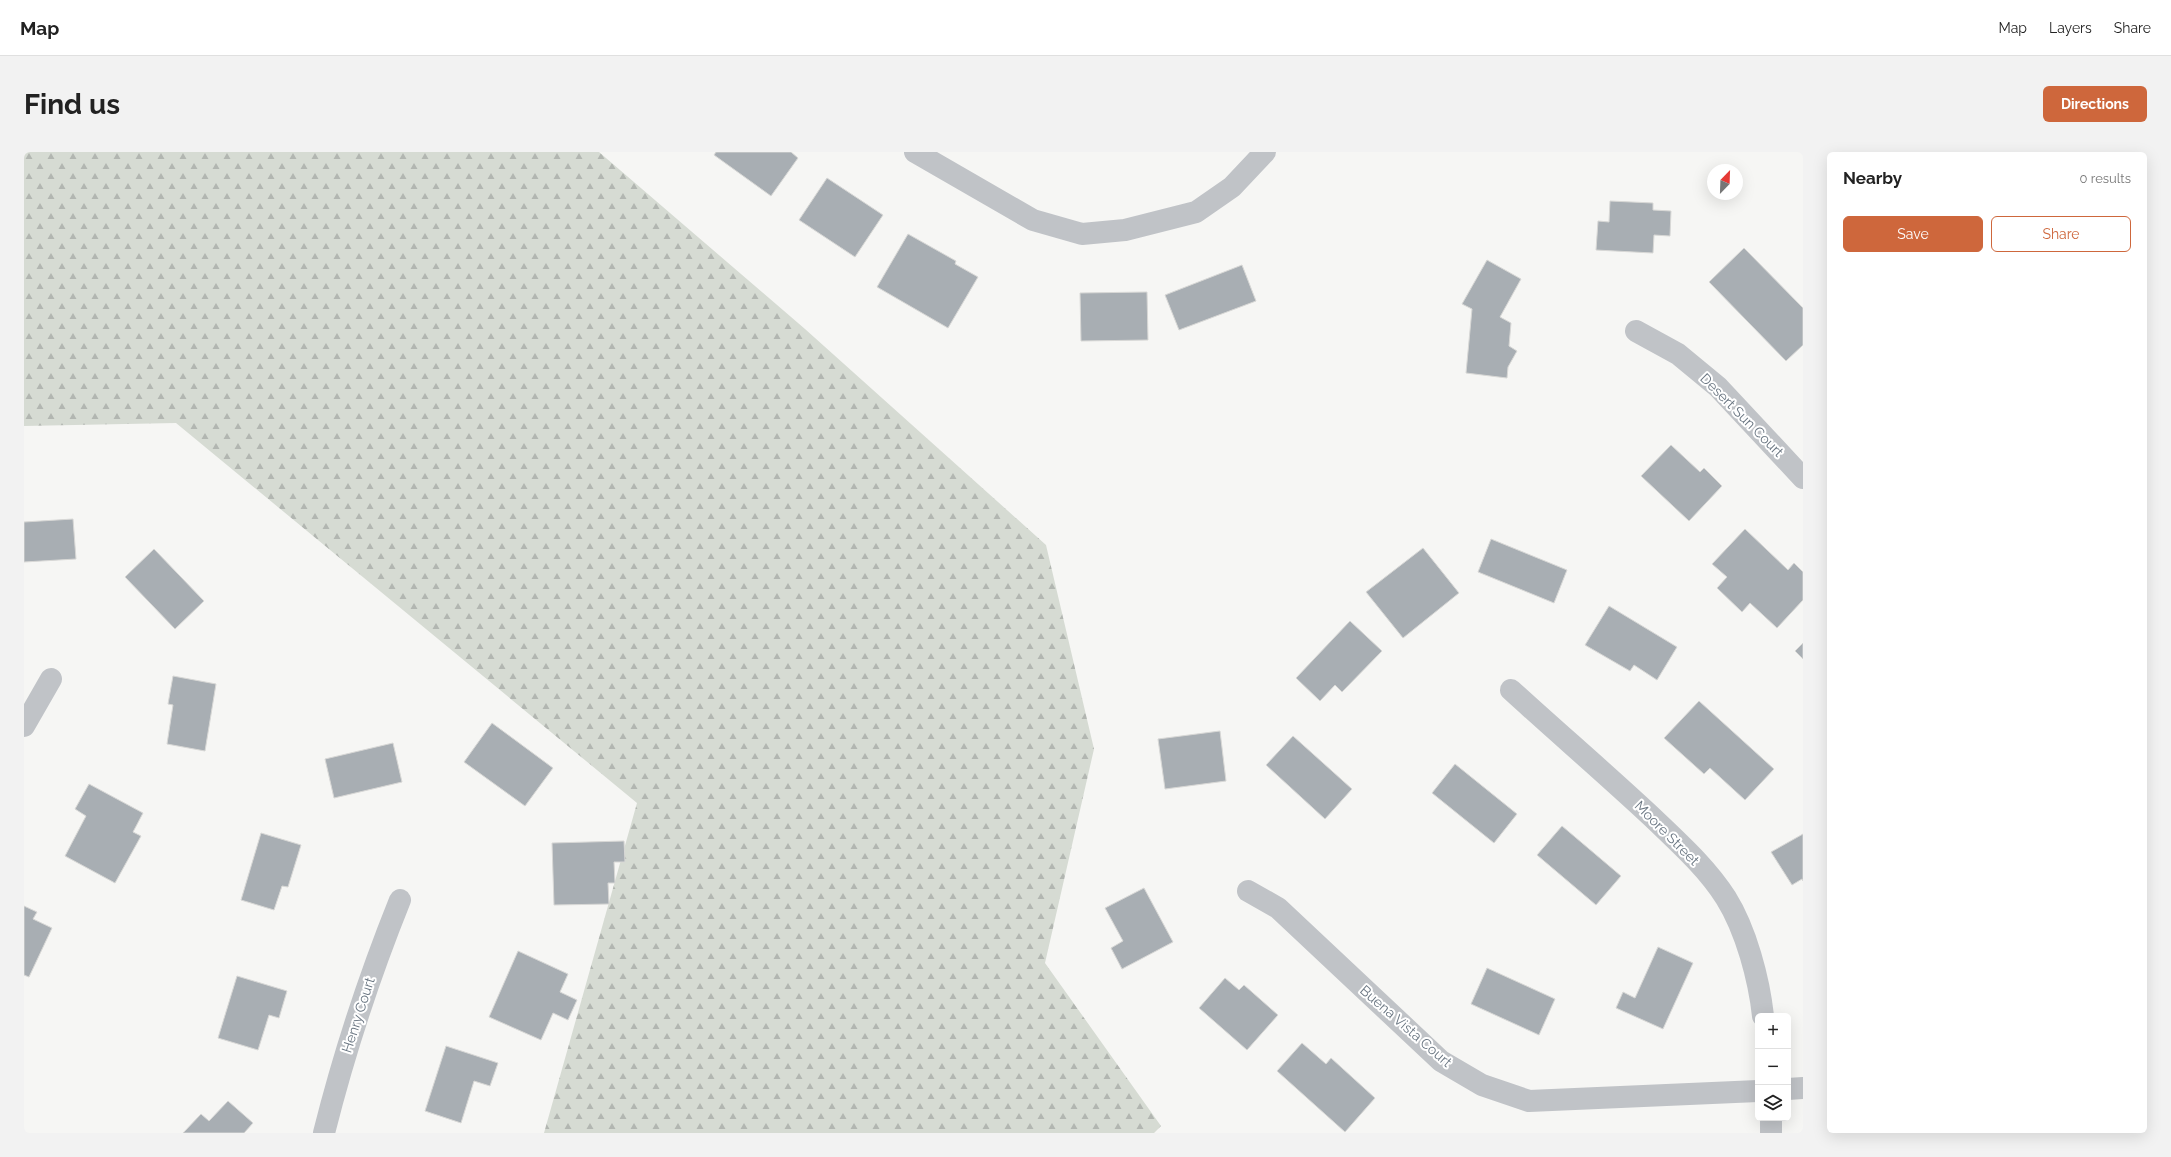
<!DOCTYPE html>
<html lang="en">
<head>
<meta charset="utf-8">
<style>
	:root { --surface:#fff; --page:#f2f2f2; --text:#222; --muted:#767676; --line:#e0e0e0; --accent:#ce673c }
	body { margin:0; font-family:Raleway,sans-serif; background:var(--page); color:var(--text) }
	.controls { position:absolute; right:12px; bottom:12px; display:grid; overflow:hidden; border-radius:6px; box-shadow:0 4px 16px #0002 }
	.controls button { width:36px; height:36px; display:grid; place-items:center; padding:0; border:0; border-bottom:1px solid var(--line); background:var(--surface); color:var(--text); font:20px sans-serif }
	.compass { position:absolute; left:1683px; top:12px; width:36px; height:36px; border-radius:50%; background:var(--surface); box-shadow:0 4px 16px #0002; rotate:23deg }
	.list { margin:0; padding:0; list-style:none }
	h2 { display:flex; justify-content:space-between; align-items:center; height:52px; margin:0; padding:0 16px; font-size:17px }
	h2 small { font-size:13px; font-weight:400; color:var(--muted) }
	.actions { display:flex; gap:8px; padding:12px 16px }
	.actions a { flex:1; padding:9px 0; border:1px solid var(--accent); border-radius:6px; text-align:center; font-size:14px; color:var(--accent) }
	.actions .main { background:var(--accent); color:#fff }
	.icon { flex:none; width:22px; height:22px; fill:none; stroke:currentColor; stroke-width:2; stroke-linecap:round; stroke-linejoin:round }
	.map { position:relative; flex:none; width:1779px; height:981px; overflow:hidden; border-radius:6px }
	header { display:flex; align-items:center; gap:24px; box-sizing:border-box; height:56px; padding:0 20px; background:var(--surface); border-bottom:1px solid var(--line) }
	header strong { font-size:19px }
	nav { display:flex; gap:22px; margin-inline-start:auto; font-size:14px }
	.intro { display:flex; align-items:center; justify-content:space-between; box-sizing:border-box; height:96px; padding:0 24px }
	h1 { margin:0; font-size:28px }
	.button { padding:10px 18px; border-radius:6px; background:var(--accent); color:#fff; font-size:14px; font-weight:700 }
	main { display:flex; gap:24px; padding:0 24px }
	aside { flex:1; background:var(--surface); border-radius:6px; box-shadow:0 4px 16px #0002 }
	.map>svg:first-child { display:block }
	.forest { fill:url(#forest-firs) }
	.building { fill:#a8aeb3; stroke:#d8d8d6 }
	.lines { fill:none; stroke-linecap:round; stroke-linejoin:round }
	.minor { stroke:#c0c3c7; stroke-width:22 }
	.labels { text-anchor:middle; dominant-baseline:central; stroke-width:4; stroke-linejoin:round; paint-order:stroke }
	.street-label { font-size:14px; fill:#697581; stroke:#fff }
</style>
</head>
<body>
<header>
<strong>Map</strong>
<nav><a>Map</a><a>Layers</a><a>Share</a></nav>
</header>
<div class="intro"><h1>Find us</h1><a class="button">Directions</a></div>
<main>
<div class="map">
<svg width="1779" height="981" viewBox="0 0 1779 981">
	<defs>
		<pattern id="forest-firs" width="22" height="20" patternUnits="userSpaceOnUse"><rect width="22" height="20" fill="#d6dbd3"/><path d="M5 1l3.5 6h-7zM16 11l3.5 6h-7z" fill="#b2b6b1"/></pattern>
	</defs>
	<rect width="100%" height="100%" fill="#f6f6f4"/>
	<!-- forest -->
	<polygon class="forest" points="0,0 575,0 781,177 1022,393 1070,597 1021,811 1137,974 1130,981 520,981 613,651 152,271 0,274"/>
	<!-- building -->
	<g class="building">
		<polygon points="692,0 767,0 774,6 747,44 690,3"/>
		<polygon points="803,26 859,63 831,105 775,68"/>
		<polygon points="1586,49 1629,51 1629,58 1647,59 1646,84 1630,83 1629,101 1572,98 1574,69 1585,70"/>
		<polygon points="884,82 932,109 931,112 954,125 924,176 853,135"/>
		<polygon points="1720,96 1779,156 1779,193 1762,209 1685,130"/>
		<polygon points="1463,108 1497,127 1476,165 1487,171 1485,194 1493,199 1484,215 1483,226 1442,221 1448,157 1438,152"/>
		<polygon points="1218,113 1232,149 1155,178 1141,143"/>
		<polygon points="1123,140 1124,188 1057,189 1056,141"/>
		<polygon points="1647,293 1676,320 1680,316 1698,334 1665,369 1617,324"/>
		<polygon points="49,367 52,407 0,410 0,370"/>
		<polygon points="1721,377 1764,418 1770,411 1779,420 1779,448 1753,476 1726,451 1718,460 1693,436 1703,425 1688,412"/>
		<polygon points="1467,387 1543,418 1530,451 1454,420"/>
		<polygon points="1399,396 1435,441 1379,486 1342,440"/>
		<polygon points="130,397 180,449 151,477 101,425"/>
		<polygon points="1585,454 1653,495 1633,528 1610,513 1606,519 1561,493"/>
		<polygon points="1326,469 1358,499 1318,540 1311,533 1296,549 1272,526"/>
		<polygon points="1779,491 1779,507 1771,499"/>
		<polygon points="149,524 192,532 181,599 143,592 149,553 144,552"/>
		<polygon points="1675,549 1750,617 1721,648 1686,616 1680,622 1640,586"/>
		<polygon points="468,571 529,616 501,654 440,610"/>
		<polygon points="1196,579 1202,629 1141,637 1134,587"/>
		<polygon points="1269,584 1328,637 1301,667 1242,613"/>
		<polygon points="369,591 378,630 310,646 301,607"/>
		<polygon points="1431,612 1493,662 1470,691 1408,641"/>
		<polygon points="65,632 119,661 109,680 117,684 91,731 41,704 62,664 51,657"/>
		<polygon points="1538,674 1597,724 1572,753 1513,703"/>
		<polygon points="237,681 277,693 264,735 258,734 250,758 217,748"/>
		<polygon points="1779,682 1779,729 1778,727 1768,733 1747,700"/>
		<polygon points="600,689 601,710 590,710 591,731 584,731 585,752 530,753 528,691"/>
		<polygon points="1120,736 1149,790 1098,817 1087,796 1099,789 1081,756"/>
		<polygon points="0,754 13,760 9,767 28,776 5,825 0,823"/>
		<polygon points="1634,795 1669,811 1639,877 1592,856 1599,840 1611,846"/>
		<polygon points="494,799 544,822 536,840 553,848 544,868 529,861 517,888 465,865"/>
		<polygon points="1463,816 1531,847 1515,883 1447,852"/>
		<polygon points="213,824 263,839 255,866 245,863 234,898 194,886"/>
		<polygon points="1201,826 1215,838 1220,833 1254,863 1223,898 1175,856"/>
		<polygon points="1278,891 1302,912 1307,906 1351,946 1321,980 1253,919"/>
		<polygon points="422,894 474,911 466,934 450,929 437,971 401,959"/>
		<polygon points="204,949 229,971 220,981 159,981 177,962 185,969"/>
	</g>
	<g class="lines">
		<!-- minor -->
		<g class="minor">
			<polyline points="891,0 1009,68 1058,82 1101,78 1172,60 1208,35 1241,0"/>
			<polyline points="1612,179 1654,202 1694,235 1779,326"/>
			<path d="M1487,538C1534,581 1582,622 1629,666C1655,691 1683,716 1702,746C1722,778 1735,827 1739,864"/>
			<polyline points="0,574 27,527"/>
			<polyline points="1224,739 1254,756 1417,909 1458,933 1505,949 1734,939"/>
			<polyline points="1764,937 1779,936"/>
			<path d="M300,981C320,901 345,825 376,748"/>
			<polyline points="1747,981 1747,966"/>
		</g>
	</g>
	<g class="labels">
		<!-- street labels -->
		<g class="street-label">
			<text transform="translate(1718 263) rotate(45)">Desert Sun Court</text>
			<text transform="translate(1643 681) rotate(45)">Moore Street</text>
			<text transform="translate(334 863) rotate(-72)">Henry Court</text>
			<text transform="translate(1382 874) rotate(41)">Buena Vista Court</text>
		</g>
	</g>
</svg>
<div class="controls">
<button>+</button>
<button>−</button>
<button><svg class="icon" aria-label="layers" viewBox="0 0 24 24"><path d="M12 4l9 5-9 5-9-5zM3 14l9 5 9-5"/></svg></button>
</div>
<svg class="compass" viewBox="-18 -18 36 36"><path d="M0-13l5 13h-10z" fill="#e53935"/><path d="M0 13l5-13h-10z" fill="#767676"/></svg>
</div>
<aside>
<h2>Nearby<small>0 results</small></h2>
<ul class="list">
</ul>
<div class="actions"><a class="main">Save</a><a>Share</a></div>
</aside>
</main>
</body>
</html>
